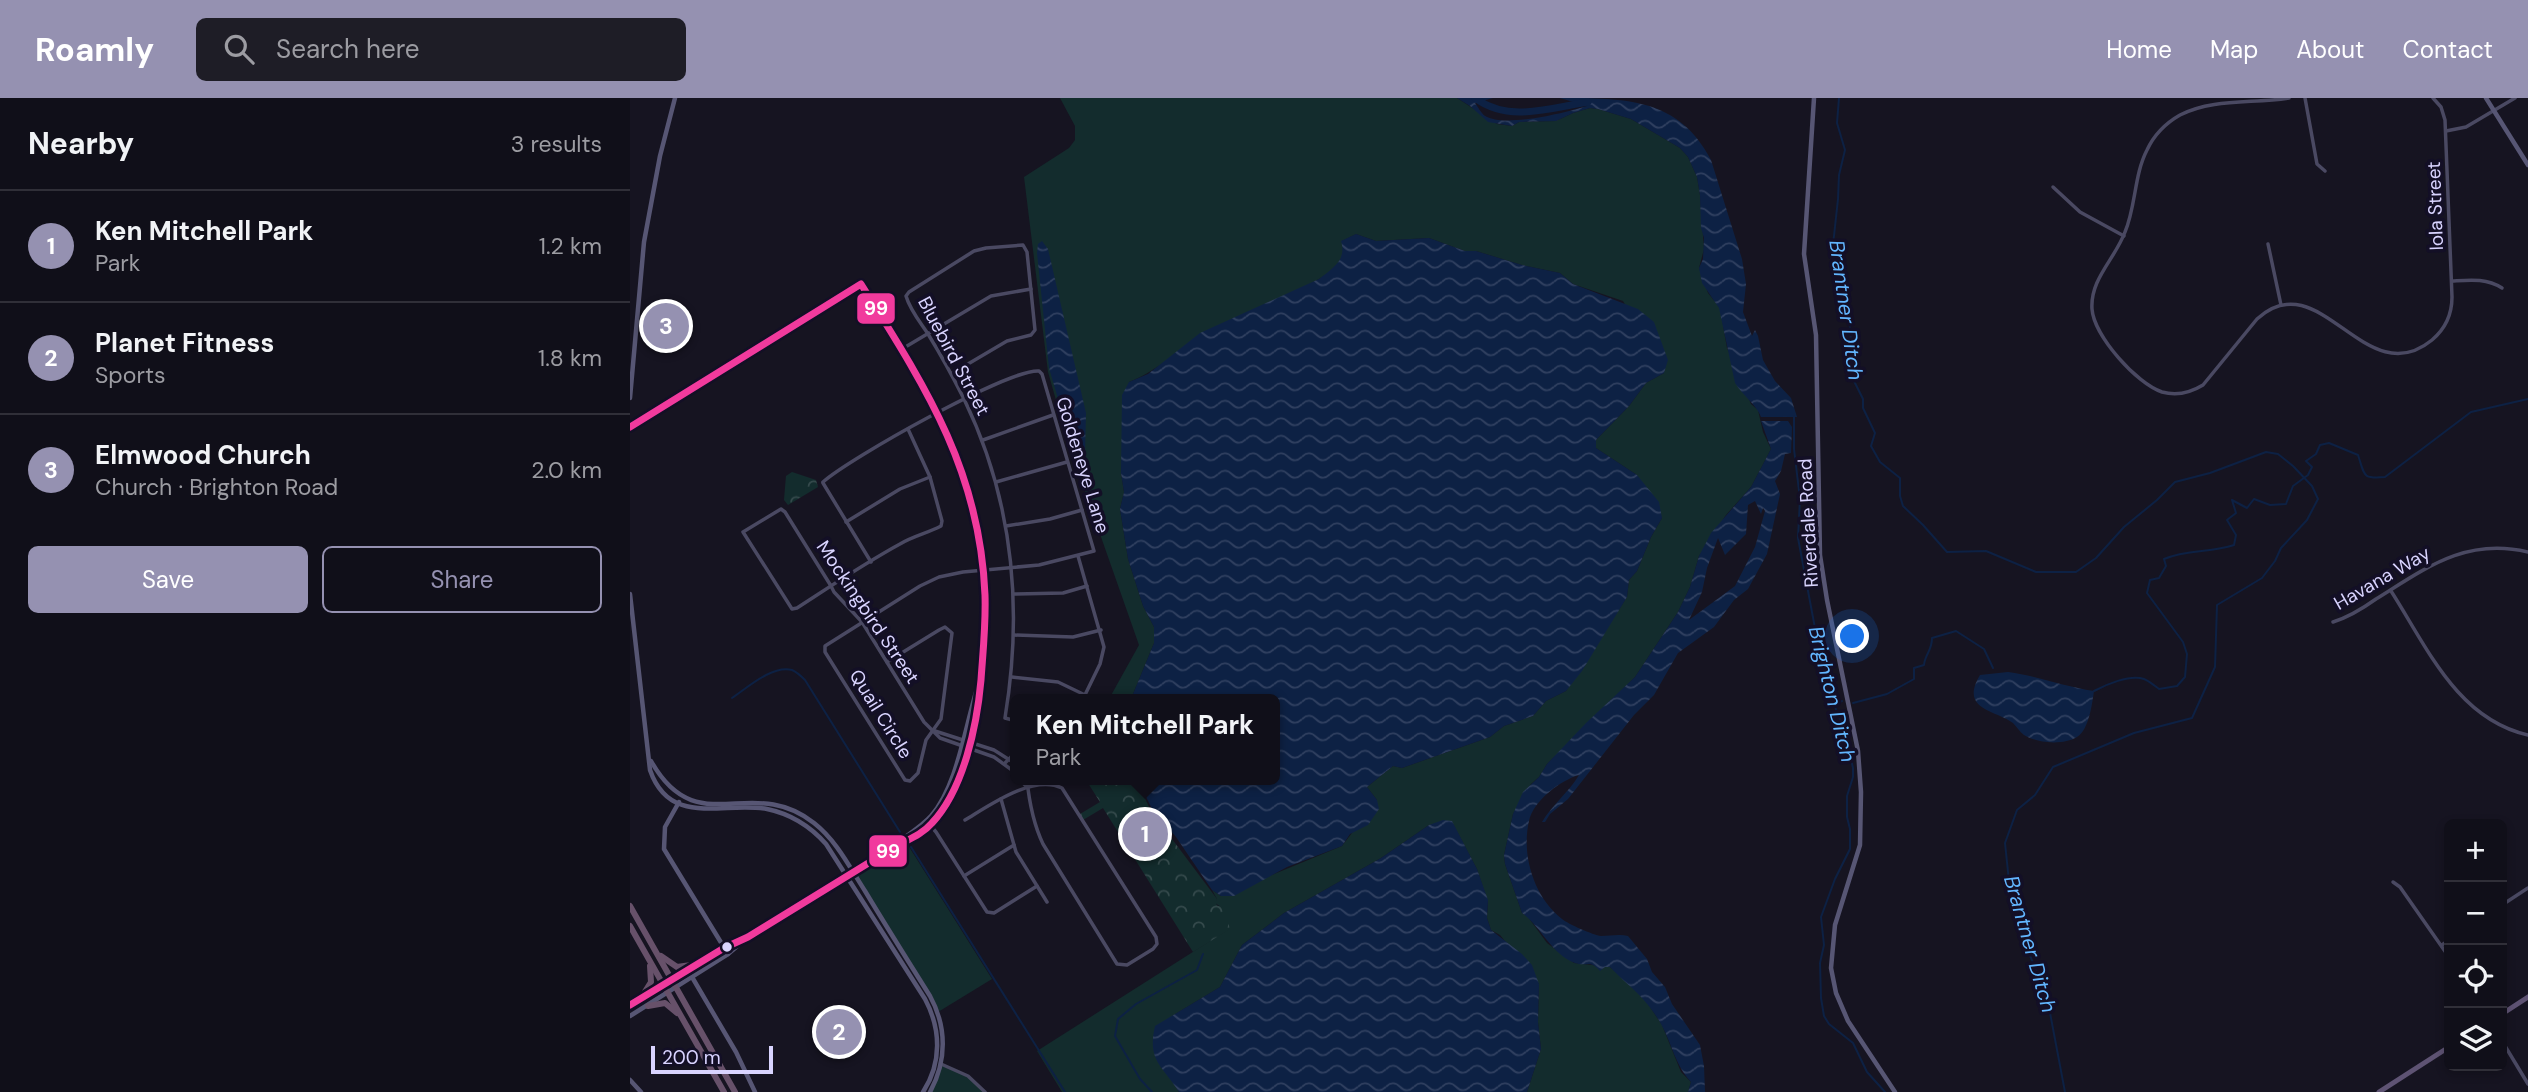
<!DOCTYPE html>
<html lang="en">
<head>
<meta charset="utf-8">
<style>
	:root { --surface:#100f19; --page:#1e1d26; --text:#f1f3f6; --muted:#9c9ca2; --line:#302f38; --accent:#9591b1 }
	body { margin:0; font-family:"DM Sans",sans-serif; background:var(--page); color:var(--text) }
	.controls { position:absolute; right:21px; bottom:21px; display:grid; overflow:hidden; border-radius:10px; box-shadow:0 4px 10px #0003 }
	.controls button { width:63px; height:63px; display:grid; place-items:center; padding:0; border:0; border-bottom:2px solid var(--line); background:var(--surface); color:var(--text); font:35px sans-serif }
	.scale { position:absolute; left:21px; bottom:18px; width:122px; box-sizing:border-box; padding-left:7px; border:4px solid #d9d4ff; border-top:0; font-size:19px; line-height:24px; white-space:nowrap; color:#d9d4ff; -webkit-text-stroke:5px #130f26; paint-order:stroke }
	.you { position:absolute; left:1223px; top:539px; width:24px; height:24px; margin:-18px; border:5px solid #fff; border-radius:50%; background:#1a73e8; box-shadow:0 0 0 10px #1a73e833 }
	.badge { display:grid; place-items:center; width:46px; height:46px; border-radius:50%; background:var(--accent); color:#fff; font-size:23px; font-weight:700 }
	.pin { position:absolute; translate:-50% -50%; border:4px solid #fff; box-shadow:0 2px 7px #0006 }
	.popup { position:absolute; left:380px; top:596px; width:270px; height:91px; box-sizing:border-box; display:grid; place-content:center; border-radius:10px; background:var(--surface); filter:drop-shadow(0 2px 5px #0005); font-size:23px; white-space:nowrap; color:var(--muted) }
	.popup b { font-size:26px; color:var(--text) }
	.popup::after { content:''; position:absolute; left:50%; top:100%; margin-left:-14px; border:14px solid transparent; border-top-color:var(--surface) }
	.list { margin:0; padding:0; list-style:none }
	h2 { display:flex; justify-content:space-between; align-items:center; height:91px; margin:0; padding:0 28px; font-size:30px }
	h2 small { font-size:23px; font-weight:400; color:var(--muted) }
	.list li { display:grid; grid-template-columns:46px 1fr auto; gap:21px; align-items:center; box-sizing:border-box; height:112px; padding:0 28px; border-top:2px solid var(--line) }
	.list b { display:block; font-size:26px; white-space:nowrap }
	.list p { margin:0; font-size:23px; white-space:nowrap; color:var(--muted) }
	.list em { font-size:23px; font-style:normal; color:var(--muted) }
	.actions { display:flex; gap:14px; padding:21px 28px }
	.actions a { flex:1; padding:16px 0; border:2px solid var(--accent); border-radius:10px; text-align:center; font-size:24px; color:var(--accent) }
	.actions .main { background:var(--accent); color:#fff }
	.icon { flex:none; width:38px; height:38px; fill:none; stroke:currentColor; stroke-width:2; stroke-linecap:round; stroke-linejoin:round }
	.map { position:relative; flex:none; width:1898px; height:994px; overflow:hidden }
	header { display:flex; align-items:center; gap:42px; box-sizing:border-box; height:98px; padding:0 35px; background:var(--accent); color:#fff }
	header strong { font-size:33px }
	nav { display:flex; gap:38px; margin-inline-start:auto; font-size:24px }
	.search { width:490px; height:63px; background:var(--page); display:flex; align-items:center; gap:18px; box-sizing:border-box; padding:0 24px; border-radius:10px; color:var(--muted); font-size:26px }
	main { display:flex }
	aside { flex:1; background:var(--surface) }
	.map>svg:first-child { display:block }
	.green { fill:#132c2d }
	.forest { fill:url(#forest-crowns) }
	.water { fill:url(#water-waves); fill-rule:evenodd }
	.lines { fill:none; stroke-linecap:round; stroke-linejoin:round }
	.stream { stroke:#0d2144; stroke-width:2 }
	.river { stroke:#0d2144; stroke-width:7 }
	.street { stroke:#4a4962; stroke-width:3.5 }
	.secondary { stroke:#575674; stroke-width:4.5 }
	.primary { stroke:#5e5373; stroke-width:5 }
	.highway { stroke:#67516a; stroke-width:6 }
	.bus-1-casing { stroke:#130f26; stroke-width:12 }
	.bus-1 { stroke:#f13a9d; stroke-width:7 }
	.bus-dot { fill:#d9d4ff; stroke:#130f26; stroke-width:2.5 }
	.labels { text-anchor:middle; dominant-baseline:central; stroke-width:7; stroke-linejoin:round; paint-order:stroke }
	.street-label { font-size:19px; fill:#d9d4ff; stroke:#130f26 }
	.water-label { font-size:21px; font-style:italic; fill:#62b6ff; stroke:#130f26 }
	.line-badge { stroke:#130f26; stroke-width:2.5 }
	.badge-label { font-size:19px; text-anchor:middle; font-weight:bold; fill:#fff }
</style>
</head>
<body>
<header>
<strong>Roamly</strong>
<div class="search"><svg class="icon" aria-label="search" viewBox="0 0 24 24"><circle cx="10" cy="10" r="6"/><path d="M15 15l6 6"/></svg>Search here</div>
<nav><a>Home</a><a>Map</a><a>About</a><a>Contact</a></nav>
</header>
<main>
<aside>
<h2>Nearby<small>3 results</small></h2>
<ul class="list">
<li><span class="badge">1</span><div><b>Ken Mitchell Park</b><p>Park</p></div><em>1.2 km</em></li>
<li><span class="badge">2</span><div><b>Planet Fitness</b><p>Sports</p></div><em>1.8 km</em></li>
<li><span class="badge">3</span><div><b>Elmwood Church</b><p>Church · Brighton Road</p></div><em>2.0 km</em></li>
</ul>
<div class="actions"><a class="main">Save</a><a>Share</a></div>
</aside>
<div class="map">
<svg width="1898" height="994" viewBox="0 0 1898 994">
	<defs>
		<pattern id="forest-crowns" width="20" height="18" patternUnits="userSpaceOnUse" patternTransform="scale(1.75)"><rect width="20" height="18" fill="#132c2d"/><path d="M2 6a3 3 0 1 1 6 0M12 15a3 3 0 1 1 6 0" fill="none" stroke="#354a4c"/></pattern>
		<pattern id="water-waves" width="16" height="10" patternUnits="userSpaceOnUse" patternTransform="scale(1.75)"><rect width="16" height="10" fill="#0d2144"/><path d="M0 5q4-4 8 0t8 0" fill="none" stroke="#304060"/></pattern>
	</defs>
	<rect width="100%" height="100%" fill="#161421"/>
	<!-- green -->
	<g class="green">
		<path d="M430,0H827L867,26L882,28L889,24L926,23L943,15L960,10L968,11L1001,21L1050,50L1058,59L1067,79L1070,97L1074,151L1069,170L1078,195L1090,210L1097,250L1121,306L1128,312L1133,334L1141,351L1121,389L1096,417L1069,458L1060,489L1048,514L1005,579L917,666L909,679L901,686L883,716L874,757L875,766L892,815L898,819L917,845L944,865L980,869L1003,889L1014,900L1032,927L1051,974L1061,984L1058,994H897L911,951L908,924L909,886L870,837L861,832L857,820L858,804L847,771L822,724L799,727L751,760L654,815L612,847L590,889L542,918L539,978L549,994H432L407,953L599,831L591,809L585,805L587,801L582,792L591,798L712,748L747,702L737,689L763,668L772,670L860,639L874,628L903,618L916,603L936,593L997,499L999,482L1007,473L1021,439L1032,420L1007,377L966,350V342L999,308L1016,285L1034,275L993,203L943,186L930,175L892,167L846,153H835L799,140L746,143L726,136L712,143C714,153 714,160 706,168C688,187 645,200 620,214C594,229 567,244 541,260C526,269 515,278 499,284L491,375L494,394L490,411L498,461L513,508L524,529V545L501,601H479L509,547L439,348L418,274L394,79L439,50L445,42V28Z"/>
		<polygon points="276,744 362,881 308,914 223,775"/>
		<polygon points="312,967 338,978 355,994 300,994"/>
	</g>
	<!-- forest -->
	<g class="forest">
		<polygon points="162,374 186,382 188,389 158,407 154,402 156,378"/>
		<polygon points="456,682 506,682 521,713 587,801 586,806 588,808 593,808 600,831 563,854 473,710 453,722 450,716 470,704"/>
	</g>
	<!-- water -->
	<g class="water">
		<path d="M827,0H863L845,5C848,9 851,15 855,18C875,30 934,15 957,8L930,0C996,0 1049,0 1081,62L1112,161L1116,186L1113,214L1122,238L1125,232L1128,238L1133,262L1145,283L1161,300L1167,319H1131C1126,306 1112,297 1105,285L1089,210L1072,185L1069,170L1073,161L1074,140L1071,130L1070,97L1067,79L1058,59L1050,50L1001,21L968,11L960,10L943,15L926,23L889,24L882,28L858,24L840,8Z"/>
		<path d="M726,136L746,143L799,140L835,153H846L892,167L930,175L943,186L1008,211L1024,224L1038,262L1034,275L1016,285L999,308L966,342V350L1007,377L1029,404L1032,420L1021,439L1007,473L999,482L997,499L952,573L936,593L916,603L903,618L874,628L860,639L772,670L763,668L737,689L747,702L749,711L738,727L720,736L712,748L657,769L604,798H591L582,792L546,739L522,711L508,682H644V601H501L524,545V529L513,508L498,461L490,411L494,394L491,375L492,297L499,284L518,276L570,235L689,181C703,170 717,162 711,143Z"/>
		<polygon points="412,143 418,151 456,315 455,356 452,359 445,357 443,352 419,270 407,155 408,146"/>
		<path d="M1131,323H1158L1162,329L1161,355L1155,356L1151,373L1145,383L1150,396L1137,456L1118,491L1104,502L1084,529L1048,555L1024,597L1004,617L938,701L920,716L915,724H912C922,707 939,694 949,677C931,682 903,703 899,723C891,757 904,799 932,821C938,826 963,837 971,838C981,838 989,836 998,838L1017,861L1022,874L1035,889L1042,906L1070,947L1074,968L1075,994H1058L1061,984C1044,965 1043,948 1031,926C1015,898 1000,890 980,869H975L970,873C960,861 957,869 945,865C921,856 909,826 892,815L875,766L874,757L883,716L893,694L909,679L917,666L956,625L1005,579L1048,514L1060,489L1069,458L1081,435L1121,389L1141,351ZM1125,403L1131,416L1133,410L1135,413L1125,449L1105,488L1059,522L1072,494L1077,470L1088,440L1095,457L1116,436L1118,407Z"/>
		<path d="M1378,574C1408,578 1434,589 1464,593C1462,606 1459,632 1447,639C1434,647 1408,646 1394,637C1390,634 1387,629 1383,625C1366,612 1329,612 1350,577Z"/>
		<path d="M813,722L822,723L847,771L858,802L857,820L861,832L892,856L902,867L909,886L908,924L911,951L897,994H549C532,967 517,963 525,928L590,889L612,847L654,815L751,760L799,727Z"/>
	</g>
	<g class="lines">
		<!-- stream -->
		<g class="stream">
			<polyline points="1209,0 1207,25 1215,52 1209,77 1208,101 1203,147 1218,204 1224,283 1233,301 1233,310 1245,335 1241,348 1250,364 1270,380 1270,398 1273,408 1293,427 1317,454 1356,453 1406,474 1446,474 1466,460 1494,429 1527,402 1545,384 1580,375 1636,354 1648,356 1663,368 1682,388 1688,401 1677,422 1651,450 1645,463 1632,480 1587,507 1585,569 1562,620 1504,635 1423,669 1405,697 1387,712 1375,745 1380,793 1392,838 1417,899 1435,994"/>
			<polyline points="1164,318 1164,351 1170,401 1168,440 1195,583 1214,632 1223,670 1223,679 1217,698 1217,719 1220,731 1220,751 1205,781 1191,819 1194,847 1190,865 1191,900 1194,918 1199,926 1223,945 1237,974 1255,994"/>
			<path d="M1464,593C1475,587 1500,576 1514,581C1519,583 1525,588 1529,591L1547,588L1555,579L1557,556L1553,544L1517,495L1520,482L1529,480L1536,468L1534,461C1557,451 1581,455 1604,447L1606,437L1597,422L1606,415L1602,402L1617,410L1624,401L1640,407L1656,406L1663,388L1678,377L1682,369L1676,363L1686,356L1690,347L1699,345L1728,357C1735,378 1732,381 1755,379L1841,314L1898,301"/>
			<path d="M102,600C117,590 142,567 162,572C167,574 171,578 175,582L270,734"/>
			<path d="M1223,605L1257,596L1284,581V570L1294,567C1295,556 1302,553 1302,540L1326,533L1354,551L1363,570"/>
			<polyline points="1205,607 1212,603"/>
			<polyline points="281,749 435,994"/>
			<polyline points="522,994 510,981 485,938 488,921 506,906 567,872 573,856"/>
		</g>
		<!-- river -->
		<path class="river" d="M845,0C878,25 920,10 958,4"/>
		<!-- street -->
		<g class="street">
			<path d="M1659,0C1623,6 1583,0 1550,17C1536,25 1524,37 1517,52C1504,77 1506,108 1495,134C1485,161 1460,181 1462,211C1464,238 1507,286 1532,294C1547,298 1560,295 1573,287L1627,221C1690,163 1735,297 1802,242C1815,231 1822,216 1822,199L1815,22L1811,9L1803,0"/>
			<polyline points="1675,0 1687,66 1695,73"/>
			<polyline points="1816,33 1836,29 1885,0"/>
			<polyline points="1423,89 1450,114 1494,138"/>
			<polyline points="1638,146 1651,207"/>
			<path d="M1822,183C1840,182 1856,180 1872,190"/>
			<polyline points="272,251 361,198 401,191"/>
			<path d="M321,276L377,243L401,237L405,232L397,154L393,147L356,150L344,153L279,194L276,198C280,212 290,224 298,236C311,257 323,279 334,301C383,402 393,511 375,620L386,623"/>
			<polyline points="0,329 231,186"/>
			<path d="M278,331L300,379L312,423L311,428C298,435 283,438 270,446C235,465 201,488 167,510L162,511L113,434L151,411L155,414L201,488L204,494L232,524L294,624L310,640L364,659L386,675"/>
			<polyline points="353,342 423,317"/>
			<path d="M193,384C220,360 378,271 409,273L412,276L464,453L409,467L333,474L309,479L290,488L195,548V554L275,682L280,683L288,675L296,642L311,621L322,535L315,529L309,532L257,564"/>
			<polyline points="366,384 437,364"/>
			<polyline points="193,385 241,464"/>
			<polyline points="216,424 270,391 300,379"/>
			<polyline points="376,428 420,421 452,412"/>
			<polyline points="448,458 474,549 470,566 453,601"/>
			<path d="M1761,493C1797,549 1827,621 1898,637"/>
			<polyline points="384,496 433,495 457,488"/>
			<path d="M1703,524C1719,519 1732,511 1746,501C1796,470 1836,439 1898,454"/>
			<polyline points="384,537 443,539 471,532"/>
			<polyline points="382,579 428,584 455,597"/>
			<polyline points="305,633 364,652 386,666"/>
			<polyline points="375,665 386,654"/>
			<polyline points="390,682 398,690"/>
			<polyline points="371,701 386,754 417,804"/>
			<path d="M335,722C360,707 403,676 432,690L526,839L527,846L523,851L497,867L487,866L413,746C404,727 399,702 397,682"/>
			<polyline points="300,727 306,734 357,814 364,815 407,788"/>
			<polyline points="334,778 384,747"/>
			<polyline points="1763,784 1770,789 1819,859"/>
			<polyline points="1872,807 1898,790"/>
			<polyline points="1812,847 1819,842"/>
			<polyline points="1872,943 1898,986"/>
			<polyline points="311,966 338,978 355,994"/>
		</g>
		<!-- secondary -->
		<g class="secondary">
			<polyline points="1184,0 1174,156 1186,237 1190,457 1197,502 1228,653 1231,694 1230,747 1205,827 1201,870 1206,895 1218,923 1265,994"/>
			<polyline points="1856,0 1898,67"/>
			<polyline points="0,300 14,144 30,58 45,0"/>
			<path d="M0,496L20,672C40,730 94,703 137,711C161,716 180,728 196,746L295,901C311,931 312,965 293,994"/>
			<path d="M21,663C67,745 121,675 184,725C207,743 220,770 235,793C256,828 278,863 300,898C317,929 317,963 300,994"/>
			<polyline points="49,704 35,729 34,751 98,856"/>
			<path d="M266,746C277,737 291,729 301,718C328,687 335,627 348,588"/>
			<polyline points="62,879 106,954 125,994"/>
			<path d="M0,907L94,850L118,839C164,811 211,782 258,753C273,743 290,739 302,725C334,691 347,627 351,582C353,553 356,526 355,497C350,372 295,288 231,186"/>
			<polyline points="0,918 98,856 117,840"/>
			<polyline points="0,982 11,994"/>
		</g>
		<!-- primary -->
		<g class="primary">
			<polyline points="1872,916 1898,899"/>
			<polyline points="1749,994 1819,949"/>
		</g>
		<!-- highway -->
		<g class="highway">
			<polyline points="0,808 105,994"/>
			<polyline points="0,828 94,994"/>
			<polyline points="31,858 47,869 68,866"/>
			<polyline points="11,900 21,884 20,868"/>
			<polyline points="18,908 35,905 47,915"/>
		</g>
		<defs>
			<path id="bus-1" d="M0,329L231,186C295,288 350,372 355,497C356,526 353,553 351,582C347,627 334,691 302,725C290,739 273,743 258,753C211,782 164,811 118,839L94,850L0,907"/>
		</defs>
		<!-- bus-1 casing -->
		<use href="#bus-1" class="bus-1-casing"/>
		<!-- bus-1 -->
		<use href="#bus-1" class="bus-1"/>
	</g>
	<!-- markers -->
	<circle class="bus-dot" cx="97" cy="849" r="6"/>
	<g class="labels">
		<!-- street labels -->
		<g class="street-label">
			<text transform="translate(1805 108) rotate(-92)">Iola Street</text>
			<text transform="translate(324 258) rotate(62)">Bluebird Street</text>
			<text transform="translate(453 367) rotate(73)">Goldeneye Lane</text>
			<text transform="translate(1178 425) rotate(-93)">Riverdale Road</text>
			<text transform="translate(1752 480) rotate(-30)">Havana Way</text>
			<text transform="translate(238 514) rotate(56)">Mockingbird Street</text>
			<text transform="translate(251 616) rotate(58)">Quail Circle</text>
		</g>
		<!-- water labels -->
		<g class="water-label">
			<text transform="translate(1216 212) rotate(82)">Brantner Ditch</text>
			<text transform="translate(1202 596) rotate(76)">Brighton Ditch</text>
			<text transform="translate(1400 846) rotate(74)">Brantner Ditch</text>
		</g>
	</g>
	<g class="line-badge">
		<rect x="226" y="194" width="40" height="33" rx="7" fill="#f13a9d"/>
		<rect x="238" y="736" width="40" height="34" rx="7" fill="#f13a9d"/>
	</g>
	<g class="badge-label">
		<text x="246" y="217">99</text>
		<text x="258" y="760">99</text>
	</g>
</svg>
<div class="controls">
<button>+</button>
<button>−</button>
<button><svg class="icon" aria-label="locate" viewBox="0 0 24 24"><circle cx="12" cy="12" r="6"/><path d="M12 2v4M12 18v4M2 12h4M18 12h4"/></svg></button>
<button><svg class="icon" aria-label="layers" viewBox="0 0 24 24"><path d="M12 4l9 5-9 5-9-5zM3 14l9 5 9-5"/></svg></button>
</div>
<div class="scale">200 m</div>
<div class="you"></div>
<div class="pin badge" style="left:515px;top:736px">1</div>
<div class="popup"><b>Ken Mitchell Park</b>Park</div>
<div class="pin badge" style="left:209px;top:934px">2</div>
<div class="pin badge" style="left:36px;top:228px">3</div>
</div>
</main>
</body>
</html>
